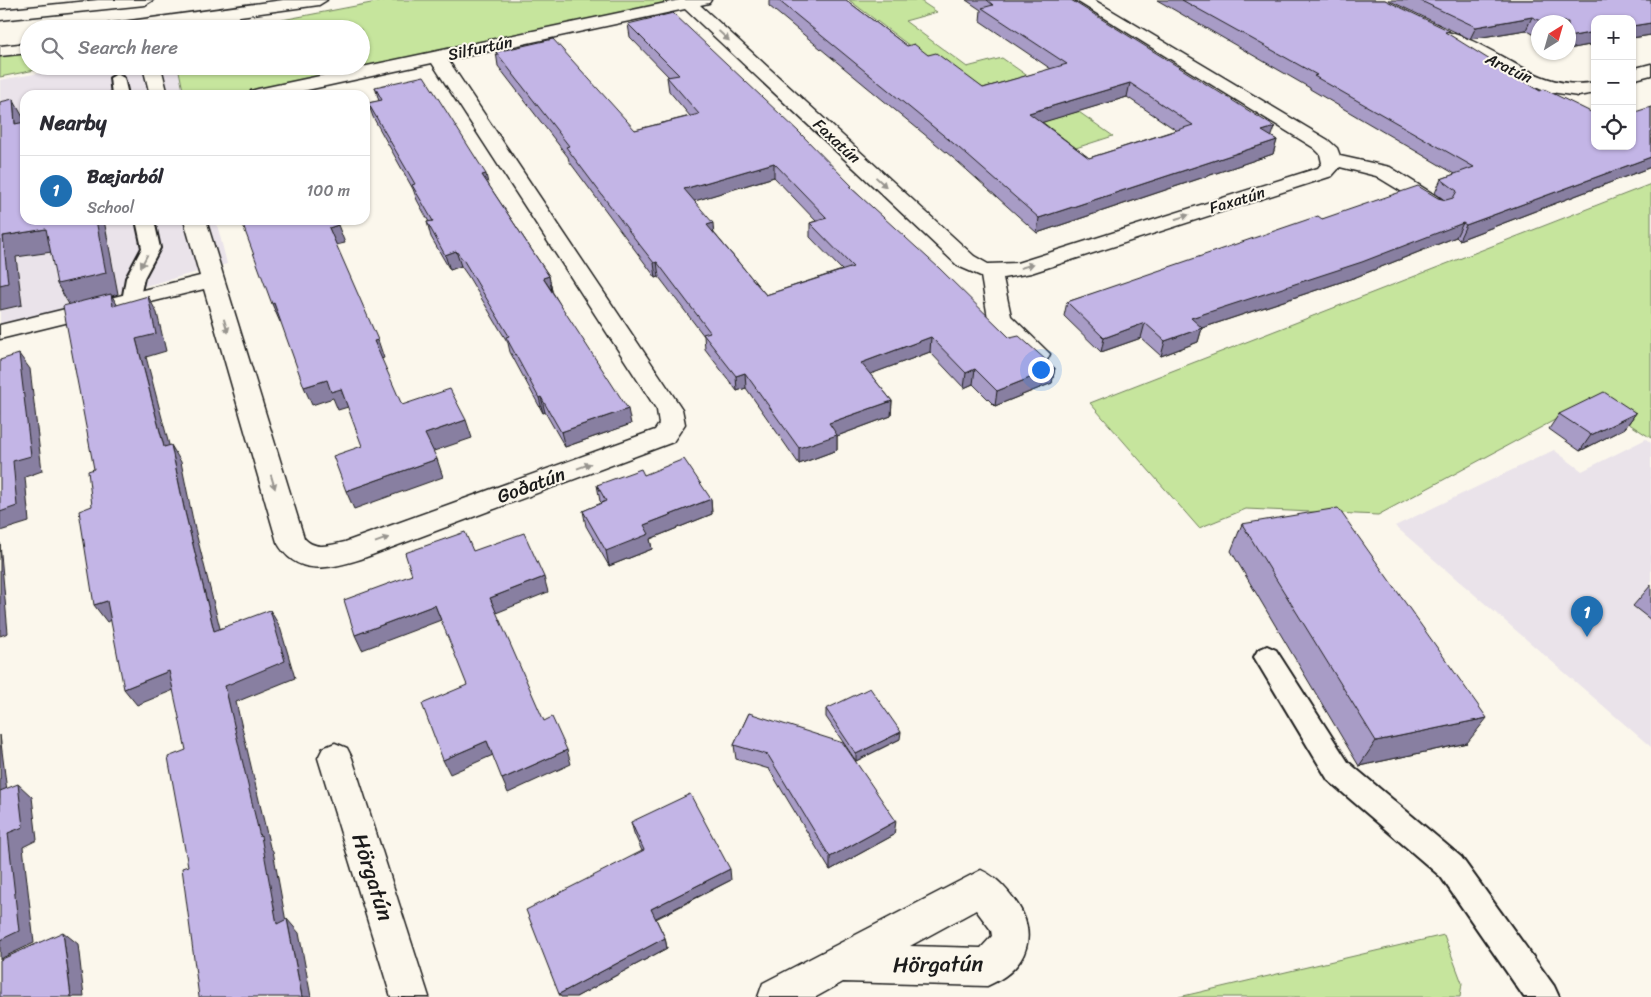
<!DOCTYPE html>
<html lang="en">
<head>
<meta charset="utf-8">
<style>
	:root { --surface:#fff; --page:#f2f2f3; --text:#2b2b33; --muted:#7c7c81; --line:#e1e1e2; --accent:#1f6fb2 }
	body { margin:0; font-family:Sriracha,sans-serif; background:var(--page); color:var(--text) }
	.controls { position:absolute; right:15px; top:15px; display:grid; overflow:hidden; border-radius:10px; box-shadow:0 1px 4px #0004 }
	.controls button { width:45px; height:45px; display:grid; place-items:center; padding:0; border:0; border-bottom:1px solid var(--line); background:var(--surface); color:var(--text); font:25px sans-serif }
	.compass { position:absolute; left:1531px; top:15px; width:45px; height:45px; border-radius:50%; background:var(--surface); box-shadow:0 1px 4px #0004; rotate:37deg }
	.you { position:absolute; left:1040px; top:369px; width:18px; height:18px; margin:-12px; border:4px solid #fff; border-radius:50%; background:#1a73e8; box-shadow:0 0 0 8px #1a73e833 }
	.badge { display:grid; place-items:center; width:32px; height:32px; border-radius:50%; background:var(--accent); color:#fff; font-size:16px; font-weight:700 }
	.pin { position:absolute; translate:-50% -41px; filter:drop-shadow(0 1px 2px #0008) }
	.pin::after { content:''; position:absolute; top:26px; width:18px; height:15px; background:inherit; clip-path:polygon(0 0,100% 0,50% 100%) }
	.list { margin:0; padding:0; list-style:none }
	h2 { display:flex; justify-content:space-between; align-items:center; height:65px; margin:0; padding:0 20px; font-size:21px }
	h2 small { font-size:16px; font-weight:400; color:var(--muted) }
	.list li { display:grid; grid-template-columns:32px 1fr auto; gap:15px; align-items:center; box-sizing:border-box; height:70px; padding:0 20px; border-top:1px solid var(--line) }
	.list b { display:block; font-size:19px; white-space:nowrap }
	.list p { margin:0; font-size:16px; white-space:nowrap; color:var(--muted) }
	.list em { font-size:16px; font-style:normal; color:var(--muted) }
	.icon { flex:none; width:28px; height:28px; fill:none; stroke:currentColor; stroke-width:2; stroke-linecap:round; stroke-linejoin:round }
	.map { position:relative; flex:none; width:1651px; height:997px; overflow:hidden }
	.search { position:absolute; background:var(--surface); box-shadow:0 1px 4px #0004; left:20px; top:20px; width:350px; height:55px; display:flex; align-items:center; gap:12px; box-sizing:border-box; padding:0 18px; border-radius:28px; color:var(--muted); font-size:19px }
	.panel { position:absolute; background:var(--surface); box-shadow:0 1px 4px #0004; left:20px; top:90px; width:350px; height:135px; border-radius:15px }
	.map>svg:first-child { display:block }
	.built { fill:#eae3ea }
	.green { fill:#c6e59d; stroke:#71805c }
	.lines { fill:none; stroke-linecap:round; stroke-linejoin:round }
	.service-casing { stroke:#1c1c1c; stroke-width:4 }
	.minor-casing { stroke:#1c1c1c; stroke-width:3 }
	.primary-casing { stroke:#1c1c1c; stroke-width:3 }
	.service { fill:#fbf7ec; fill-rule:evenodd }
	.minor { fill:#fbf7ec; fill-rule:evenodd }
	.primary { fill:#fbf7ec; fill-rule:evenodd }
	.wall { fill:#a89cc6; stroke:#1c1c1c; fill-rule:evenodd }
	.shaded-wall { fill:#887fa1; stroke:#1c1c1c }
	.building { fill:#c3b5e6; stroke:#1c1c1c; fill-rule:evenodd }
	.oneway { fill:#97948e }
	.labels { text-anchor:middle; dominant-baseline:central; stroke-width:4; stroke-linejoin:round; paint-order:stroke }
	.far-street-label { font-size:16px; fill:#1c1c1c; stroke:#fbf7ec }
	.street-label { font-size:19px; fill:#1c1c1c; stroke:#fbf7ec }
	.near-street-label { font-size:22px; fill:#1c1c1c; stroke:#fbf7ec }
</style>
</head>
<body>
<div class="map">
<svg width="1651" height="997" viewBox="0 0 1651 997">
	<rect width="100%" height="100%" fill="#fbf7ec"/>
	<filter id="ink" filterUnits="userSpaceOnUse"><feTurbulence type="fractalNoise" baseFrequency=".02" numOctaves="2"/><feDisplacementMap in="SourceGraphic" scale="10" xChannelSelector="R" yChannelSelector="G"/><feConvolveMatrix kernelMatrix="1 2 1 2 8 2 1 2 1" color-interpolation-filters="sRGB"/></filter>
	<g filter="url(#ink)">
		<!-- built -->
		<g class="built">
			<polygon points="79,66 181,66 179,71 184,95 25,95 25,220 216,220 227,264 0,325 0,80"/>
			<polygon points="1646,439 1651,443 1651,747 1395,526 1554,450 1582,471"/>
		</g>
		<!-- green -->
		<g class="green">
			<polygon points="387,0 690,0 237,95 184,95 179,71 181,66 361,66 361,29 235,29"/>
			<polygon points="849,0 919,0 937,12 905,21 967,67 1002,58 1113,136 1054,155"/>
			<polygon points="29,51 29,66 55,66 0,77 0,54"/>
			<polygon points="1651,184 1651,438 1592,400 1378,515 1246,509 1199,528 1090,403"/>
			<polygon points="1444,935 1462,983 1460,997 1179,997"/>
		</g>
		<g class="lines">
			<defs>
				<g id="service">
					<polygon points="117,74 124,78 128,95 112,95 110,78"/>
					<polygon points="136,220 154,220 160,248 144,278 138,305 124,305 122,301 126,278 142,248"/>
					<polygon points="1267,646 1276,650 1348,762 1461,857 1554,986 1559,997 1524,997 1441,877 1328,780 1254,657 1258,650"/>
				</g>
				<g id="minor">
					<path d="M680,0H711L709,3L700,5L974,256L988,264L1017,263L1318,168L1322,163L1320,154L1314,148L1075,0H1094L1328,140L1337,148L1340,156L1390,167L1446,202L1449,206L1446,210L1439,212L1432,210L1376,176L1340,167L1332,176L1031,273L1003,278L1011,316L1050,354L1047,360C1025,365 1006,337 992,323L988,318L981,276L958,266L685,9L448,60L682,409L685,424L673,442L361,559C329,569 296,577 277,542L204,289L0,339V325L200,276L184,220H206L304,538C315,551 331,545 345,542L655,430L659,424L657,410L432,63L284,95H249L251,91L258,89Z"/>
					<polygon points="233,8 239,9 241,13 239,17 215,29 193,29 195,25"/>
					<path d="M1447,32C1497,44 1540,94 1595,82V93L1578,96L1544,91L1441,41L1438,37L1441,33Z"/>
					<polygon points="1651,64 1651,75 1632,80 1632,69"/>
					<polygon points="146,66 164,66 162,71 168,95 150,95 144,71"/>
					<polygon points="335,743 347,748 352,758 429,997 391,997 318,758 323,748"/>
					<path d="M981,870C994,876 1001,883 1010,894C1041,931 1030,968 987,986L843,982L816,997H758L763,983ZM976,910L991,930L992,936L981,948L910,946Z"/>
				</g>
				<g id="primary">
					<polygon points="98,0 153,0 145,5 0,20 0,10"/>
					<polygon points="283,0 327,0 319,5 146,29 100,29 108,24"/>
					<polygon points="29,43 29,53 0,56 0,46"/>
					<path d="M139,66H158L162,71L159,75C150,77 145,74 139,66Z"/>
				</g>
			</defs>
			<!-- service casing -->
			<use href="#service" class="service-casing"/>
			<!-- minor casing -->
			<use href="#minor" class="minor-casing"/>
			<!-- primary casing -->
			<use href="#primary" class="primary-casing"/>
			<!-- service -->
			<use href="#service" class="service"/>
			<!-- minor -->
			<use href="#minor" class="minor"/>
			<!-- primary -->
			<use href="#primary" class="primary"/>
		</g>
		<!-- wall -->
		<g class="wall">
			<path d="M769,0H846L907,46L928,55L983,88L1051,69L980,21L981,10L966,0H1071L1277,140L1273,154L1037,233L958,162L769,6ZM1127,97L1176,130L1089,158L1042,122Z"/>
			<polygon points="1157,0 1385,0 1448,34 1595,146 1651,107 1651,167 1459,240 1456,237 1356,277 1202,328 1198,342 1161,356 1141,338 1101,352 1064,316 1067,302 1322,219 1438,198 1443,199 1435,193 1441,179 1455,174 1310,89 1310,88"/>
			<polygon points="1388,0 1651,0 1651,35 1632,38 1632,19 1595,19 1595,44 1568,49 1568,22 1538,22 1538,37 1526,30 1470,39"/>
			<path d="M628,24L852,189L1010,338L1055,368L1052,383L995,406L973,384L964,388L930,352L870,374L892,401L891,416L837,436V450L799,464L746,388L737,391L705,349L704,336L659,277L656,278L635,250L569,161L568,157L498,66L496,52L635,130L690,116L669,91L667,77H669L630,37ZM774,177L816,221L810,223V237L842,270L766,295L714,233L694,201Z"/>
			<polygon points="375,87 488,184 549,276 552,291 631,424 565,447 545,412 543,413 510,352 508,343 468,276 461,266 450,270 431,237 427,222 429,222 417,200 413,189 373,117 368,103 379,101"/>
			<polygon points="1636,413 1625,428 1580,451 1549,429 1559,414"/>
			<polygon points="644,475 711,499 712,514 650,539 652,549 609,566 586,526 583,511 602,503 600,501 597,485"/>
			<polygon points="1242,524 1467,743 1359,766 1231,551"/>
			<polygon points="1651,585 1651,620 1633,606"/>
			<polygon points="826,709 900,739 856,761 826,717"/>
			<polygon points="749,713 894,835 830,870 769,769 736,759 734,745"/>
			<polygon points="631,822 731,880 656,919 665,938 667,948 576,997 642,851 634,833"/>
		</g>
		<!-- shaded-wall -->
		<g class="shaded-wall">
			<polygon points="1532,17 1526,30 1470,39 1476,27"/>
			<polygon points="1651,23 1651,35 1632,38 1632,26"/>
			<polygon points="1595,32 1595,44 1568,49 1568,37"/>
			<polygon points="1130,83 1127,97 1027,127 1029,113"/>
			<polygon points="13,99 24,119 25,129 15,124"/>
			<polygon points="1275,127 1270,141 1262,131"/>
			<polygon points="1277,140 1273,154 1037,233 1039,218"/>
			<polygon points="1651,157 1651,167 1459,240 1466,225"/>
			<polygon points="774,163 774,177 685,204 684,189"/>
			<polygon points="486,174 489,188 482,175"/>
			<polygon points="96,220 104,220 118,294 112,296 121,311 70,306 57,284"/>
			<polygon points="713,223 714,237 707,225"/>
			<polygon points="1463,223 1456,237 1356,277 1187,333 1191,318"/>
			<polygon points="338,225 345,243 336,245 329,228"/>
			<polygon points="46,229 59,251 16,257 22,305 0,310 0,285 3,236"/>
			<polygon points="456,251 461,266 450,270 445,255"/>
			<polygon points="657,262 659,277 656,278 654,263"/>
			<polygon points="549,276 552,291 543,278"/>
			<polygon points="148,296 157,313 166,351 146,357 174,464 164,447 136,339"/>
			<polygon points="274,303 282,321 280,322 272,304"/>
			<polygon points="1145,323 1141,338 1101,352 1104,338"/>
			<polygon points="1202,328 1198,342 1161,356 1165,341"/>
			<polygon points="931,337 930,352 860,378 861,363"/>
			<polygon points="378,340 384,358 381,359 374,341"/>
			<polygon points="19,354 30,369 42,471 25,477 29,522 0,531 0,512"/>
			<polygon points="1055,368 1052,383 995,406 997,391"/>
			<polygon points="975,369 973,384 964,388 966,373"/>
			<polygon points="745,373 746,388 737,391 736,376"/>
			<polygon points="327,380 341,389 348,407 338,410 333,398 312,405 304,387"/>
			<polygon points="541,397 545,412 543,413 539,398"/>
			<polygon points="892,401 891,416 837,436 837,450 799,464 799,448 829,423"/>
			<polygon points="628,409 631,424 565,447 561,432"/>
			<polygon points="1636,413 1625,428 1580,451 1591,435"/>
			<polygon points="466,420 472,438 431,452 425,434"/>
			<polygon points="171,445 181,462 194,525 225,648 214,631 184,508"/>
			<polygon points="437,459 443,477 354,509 346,491"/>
			<polygon points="711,499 712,514 650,539 652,549 609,566 606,551 644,525"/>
			<polygon points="0,543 8,633 0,636"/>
			<polygon points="544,577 548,592 496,613 490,598"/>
			<polygon points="107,601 120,617 107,622 94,605"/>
			<polygon points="435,605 441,620 362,650 355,635"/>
			<polygon points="270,610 280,627 295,678 236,702 270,847 273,851 289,938 277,924 225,686"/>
			<polygon points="169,671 181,687 137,705 124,689"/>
			<polygon points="1487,718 1467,743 1359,766 1376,741"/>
			<polygon points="901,732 900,739 856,761 856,754"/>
			<polygon points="0,735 9,807 0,798"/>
			<polygon points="487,741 493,755 450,774 443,760"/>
			<polygon points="567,750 571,764 508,793 502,779"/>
			<polygon points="18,784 32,797 37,840 23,847 34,943 0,959 0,940 8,833"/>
			<polygon points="896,821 894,835 830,870 830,857"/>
			<polygon points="730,869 731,880 654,919 651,909"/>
			<polygon points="287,919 299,933 311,997 302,997"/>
			<polygon points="63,932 78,944 84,997 71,997"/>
			<polygon points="665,938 667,948 576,997 561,997 559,994"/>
		</g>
		<!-- building -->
		<g class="building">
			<path d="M778,0H846L907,46L914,44L928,55L936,53L983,88L1067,64L982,8L993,5L987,0H1071L1275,127L1262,131L1277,140L1039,218L959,148ZM1130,83L1193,125L1089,158L1029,113Z"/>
			<polygon points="1182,0 1385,0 1450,31 1445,32 1540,91 1544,89 1595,114 1595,146 1632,146 1632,113 1651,107 1651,157 1466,225 1463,223 1362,262 1191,318 1202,328 1165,341 1145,323 1104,338 1067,302 1318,216 1322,219 1418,186 1438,198 1446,200 1453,198 1457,191 1441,179 1474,167 1314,76 1317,75"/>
			<polygon points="1419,0 1651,0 1651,23 1632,26 1632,19 1595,19 1595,32 1568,37 1568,22 1542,22 1532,17 1476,27"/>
			<path d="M673,13L799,132L852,186L850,187L939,268L1010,338L1019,336L1055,368L997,391L975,369L966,373L931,337L861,363L892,401L829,423L837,435L799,448L745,373L736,376L703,334L710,332L657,262L654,263L632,235L566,147L569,146L496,52L553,39L635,130L699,114L667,77L679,75L628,24ZM774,163L827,218L810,223L853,267L766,295L707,225L713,223L684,189Z"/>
			<polygon points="424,76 486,174 482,175 549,276 543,278 628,409 561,432 541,397 539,398 506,337 509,336 464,261 456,251 445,255 427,222 433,221 412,185 415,184 368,103 382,100 375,87"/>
			<polygon points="13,99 15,124 25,122 25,220 96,220 106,273 57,284 46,229 3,236 8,283 0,285 0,102"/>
			<polygon points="241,220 336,220 338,225 329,228 378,340 374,341 402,405 450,389 466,420 425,434 437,459 346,491 333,456 362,446 341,389 331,392 327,380 304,387 274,303 272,304"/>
			<polygon points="111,294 113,306 148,296 156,334 136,339 164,447 171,445 184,508 214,631 270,610 285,661 225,686 260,837 261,836 277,924 287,919 302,997 199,997 182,868 188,866 168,757 186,750 169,671 124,689 107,601 94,605 79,511 92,506 88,471 94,469 63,306"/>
			<polygon points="19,354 31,456 13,461 17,506 0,512 0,360"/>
			<polygon points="1604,392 1636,413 1591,435 1559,414"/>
			<polygon points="684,459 711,499 644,525 649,534 606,551 583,511 606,501 597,485 641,469 644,475"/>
			<polygon points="1338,508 1487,718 1376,741 1242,524"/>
			<polygon points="465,532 473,551 524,533 544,577 490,598 544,721 552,717 567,750 502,779 487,741 443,760 422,704 467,685 435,605 355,635 344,600 412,575 405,553"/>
			<polygon points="870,688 901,732 856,754 826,709"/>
			<polygon points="749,713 843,743 896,821 830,857 768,755 734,745"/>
			<polygon points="18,784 23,827 8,833 19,931 0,940 0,791"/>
			<polygon points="690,794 730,869 651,909 665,938 559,994 526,910 644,850 631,822"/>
			<polygon points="63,932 71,997 0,997 0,960"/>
		</g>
		<!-- one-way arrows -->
		<defs><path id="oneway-solid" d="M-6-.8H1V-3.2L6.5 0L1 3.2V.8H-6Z" transform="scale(1.25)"/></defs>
		<g class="oneway">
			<use href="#oneway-solid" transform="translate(724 36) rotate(43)"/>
			<use href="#oneway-solid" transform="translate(881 182) rotate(43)"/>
			<use href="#oneway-solid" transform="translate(1182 217) rotate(-17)"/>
			<use href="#oneway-solid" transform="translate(144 261) rotate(118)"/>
			<use href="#oneway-solid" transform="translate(1027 266) rotate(-17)"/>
			<use href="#oneway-solid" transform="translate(226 326) rotate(73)"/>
			<use href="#oneway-solid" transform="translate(584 466) rotate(-20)"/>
			<use href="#oneway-solid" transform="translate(273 482) rotate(73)"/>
			<use href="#oneway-solid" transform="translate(382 540) rotate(-20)"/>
		</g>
	</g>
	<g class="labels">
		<!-- far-street labels -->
		<g class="far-street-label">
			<text transform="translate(480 48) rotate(-12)">Silfurtún</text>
			<text transform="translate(1509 68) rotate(26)">Aratún</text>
			<text transform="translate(837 141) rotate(43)">Faxatún</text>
			<text transform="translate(1237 200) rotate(-17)">Faxatún</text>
		</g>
		<!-- street labels -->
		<g class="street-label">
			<text transform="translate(531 485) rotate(-20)">Goðatún</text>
		</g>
		<!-- near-street labels -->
		<g class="near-street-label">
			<text transform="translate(373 877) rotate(72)">Hörgatún</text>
			<text transform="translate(938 964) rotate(-1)">Hörgatún</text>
		</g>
	</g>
</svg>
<div class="controls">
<button>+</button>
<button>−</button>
<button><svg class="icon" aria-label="locate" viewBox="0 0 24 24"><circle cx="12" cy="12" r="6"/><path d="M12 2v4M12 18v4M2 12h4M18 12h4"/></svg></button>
</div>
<svg class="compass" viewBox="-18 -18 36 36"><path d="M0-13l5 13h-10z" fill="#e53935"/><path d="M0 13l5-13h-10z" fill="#7c7c81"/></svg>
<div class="you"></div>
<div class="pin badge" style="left:1587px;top:637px">1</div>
<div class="search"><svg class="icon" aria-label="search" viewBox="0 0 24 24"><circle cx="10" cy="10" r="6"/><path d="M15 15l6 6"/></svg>Search here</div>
<section class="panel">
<h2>Nearby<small></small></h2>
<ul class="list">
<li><span class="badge">1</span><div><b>Bæjarból</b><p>School</p></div><em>100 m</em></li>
</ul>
</section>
</div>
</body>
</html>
